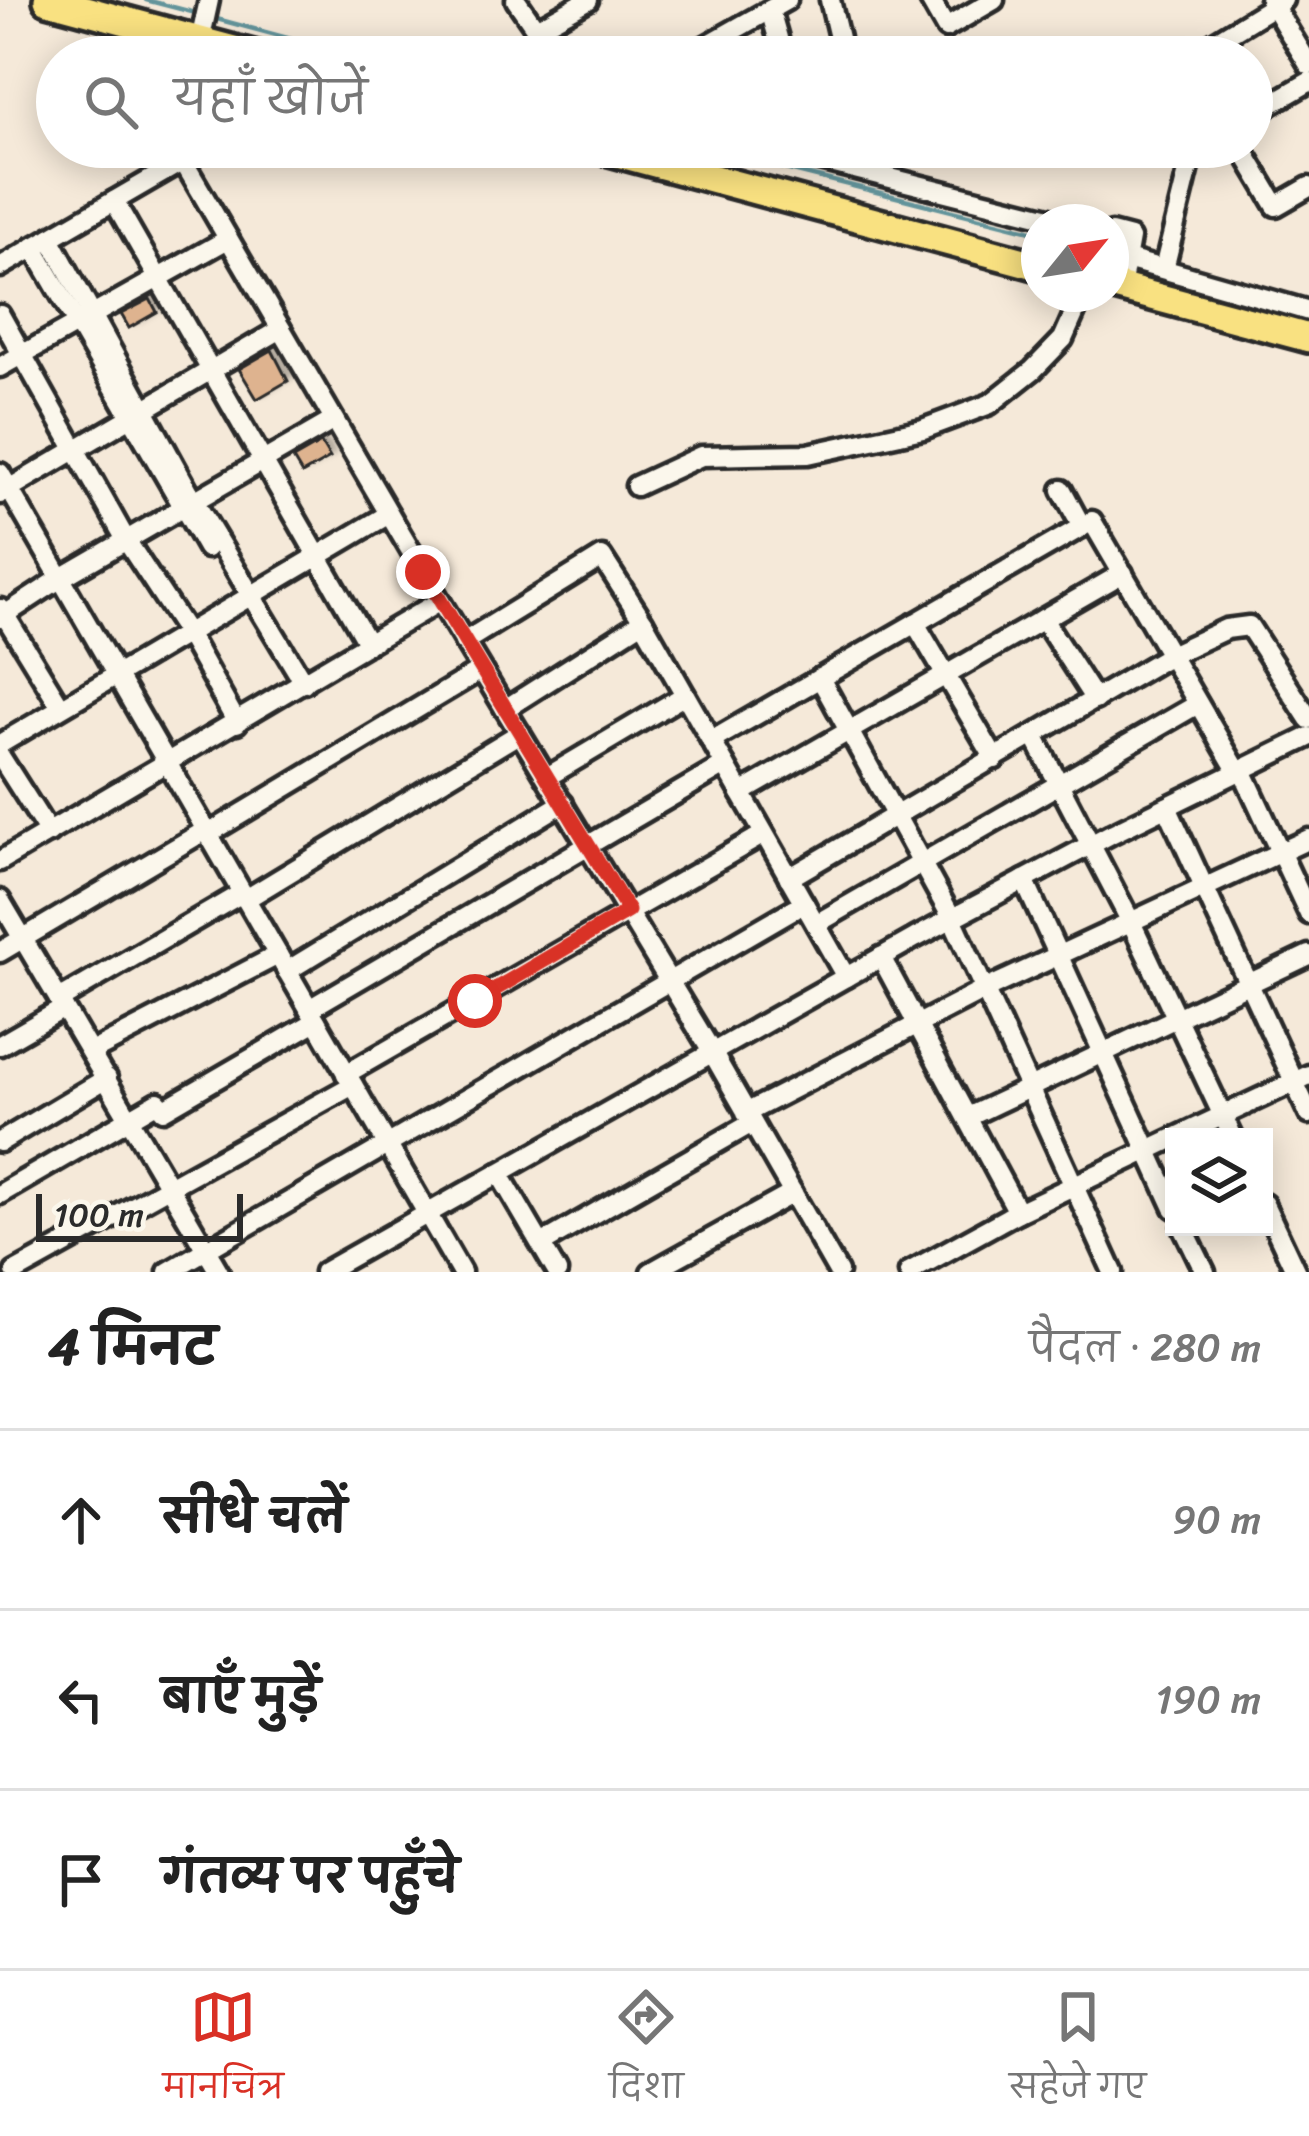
<!DOCTYPE html>
<html lang="hi">
<head>
<meta charset="utf-8">
<style>
	:root { --surface:#fff; --page:#f2f2f2; --text:#222; --muted:#767676; --line:#e0e0e0; --accent:#d93025 }
	body { margin:0; font-family:Sriracha,"Playpen Sans Deva",sans-serif; background:var(--page); color:var(--text) }
	.controls { position:absolute; right:36px; bottom:36px; display:grid; overflow:hidden; border-radius:0px; box-shadow:0 6px 30px #0003 }
	.controls button { width:108px; height:108px; display:grid; place-items:center; padding:0; border:0; border-bottom:3px solid var(--line); background:var(--surface); color:var(--text); font:60px sans-serif }
	.compass { position:absolute; left:1021px; top:204px; width:108px; height:108px; border-radius:50%; background:var(--surface); box-shadow:0 6px 30px #0003; rotate:60deg }
	.scale { position:absolute; left:36px; bottom:30px; width:207px; box-sizing:border-box; padding-left:12px; border:6px solid #2b2b2b; border-top:0; font-size:33px; line-height:42px; white-space:nowrap; color:#2b2b2b; -webkit-text-stroke:9px #fbf7ec; paint-order:stroke }
	.stop { position:absolute; width:36px; height:36px; margin:-27px; border:9px solid #d93025; border-radius:50%; background:#fff }
	.stop.end { background:#d93025; border-color:#fff; box-shadow:0 3px 12px #0008 }
	.list { margin:0; padding:0; list-style:none }
	h2 { display:flex; justify-content:space-between; align-items:center; height:156px; margin:0; padding:0 48px; font-size:51px }
	h2 small { font-size:39px; font-weight:400; color:var(--muted) }
	.list li { display:grid; grid-template-columns:78px 1fr auto; gap:36px; align-items:center; box-sizing:border-box; height:180px; padding:0 48px; border-top:3px solid var(--line) }
	.list b { display:block; font-size:45px; white-space:nowrap }
	.list em { font-size:39px; font-style:normal; color:var(--muted) }
	.icon { flex:none; width:66px; height:66px; fill:none; stroke:currentColor; stroke-width:2; stroke-linecap:round; stroke-linejoin:round }
	.map { position:relative; flex:none; width:1309px; height:1272px; overflow:hidden }
	.search { position:absolute; background:var(--surface); box-shadow:0 6px 30px #0003; left:36px; right:36px; top:36px; height:132px; display:flex; align-items:center; gap:30px; box-sizing:border-box; padding:0 42px; border-radius:66px; color:var(--muted); font-size:45px }
	.sheet { height:696px; background:var(--surface) }
	nav { display:flex; justify-content:space-around; align-items:center; box-sizing:border-box; height:168px; border-top:3px solid var(--line); background:var(--surface); font-size:33px; color:var(--muted) }
	nav a { display:grid; justify-items:center; gap:6px }
	nav .on { color:var(--accent) }
	.map>svg:first-child { display:block }
	.lines { fill:none; stroke-linecap:round; stroke-linejoin:round }
	.stream { stroke:#64949b; stroke-width:4.5 }
	.building { fill:#deb38f; stroke:#2b2b2b; stroke-width:3; filter:url(#shadow) }
	.minor-casing { stroke:#2b2b2b; stroke-width:27 }
	.highway-casing { stroke:#2b2b2b; stroke-width:36 }
	.minor { stroke:#fbf7ec; stroke-width:18 }
	.highway { stroke:#f9e181; stroke-width:27 }
	.route { stroke:#d93025; stroke-width:15 }
</style>
</head>
<body>
<div class="map">
<svg width="1309" height="1272" viewBox="0 0 1309 1272">
	<defs>
		<filter id="shadow"><feDropShadow dx="5.5" dy="-5.5" stdDeviation="3" flood-color="#0004"/></filter>
	</defs>
	<rect width="100%" height="100%" fill="#f5e9d9"/>
	<filter id="ink" filterUnits="userSpaceOnUse"><feTurbulence type="fractalNoise" baseFrequency=".00833" numOctaves="2"/><feDisplacementMap in="SourceGraphic" scale="24" xChannelSelector="R" yChannelSelector="G"/><feConvolveMatrix kernelMatrix="1 2 1 2 8 2 1 2 1" color-interpolation-filters="sRGB"/></filter>
	<g filter="url(#ink)">
		<g class="lines">
			<!-- stream -->
			<g class="stream">
				<polyline points="146,0 192,12"/>
				<polyline points="213,18 358,57"/>
				<polyline points="698,147 1039,233"/>
			</g>
		</g>
		<!-- building -->
		<g class="building">
			<polygon points="150,299 157,312 129,328 121,314"/>
			<polygon points="272,350 288,381 257,399 239,369"/>
			<polygon points="321,443 330,458 302,474 293,459"/>
		</g>
		<g class="lines">
			<defs>
				<g id="minor">
					<polyline points="516,0 536,29"/>
					<polyline points="830,0 839,38 836,57"/>
					<polyline points="930,0 946,28 994,0"/>
					<polyline points="1270,0 1309,65"/>
					<polyline points="770,10 778,38 776,57"/>
					<polyline points="200,41 209,0"/>
					<polyline points="526,57 536,29 588,0"/>
					<polyline points="686,57 787,0"/>
					<polyline points="1190,57 1283,0"/>
					<polyline points="1252,115 1309,82"/>
					<polyline points="767,147 1066,222"/>
					<polyline points="1241,147 1276,206 1309,187"/>
					<polyline points="183,161 440,601 712,1052 838,1272"/>
					<polyline points="114,201 368,644"/>
					<polyline points="1111,233 1130,238 1121,288"/>
					<polyline points="50,238 194,501 304,683"/>
					<polyline points="33,247 207,548"/>
					<polyline points="1127,259 1309,311"/>
					<polyline points="0,267 207,147"/>
					<polyline points="1164,269 1194,147"/>
					<polyline points="0,315 126,540 187,633 237,723"/>
					<polyline points="0,367 228,239"/>
					<polyline points="0,473 461,1272"/>
					<polyline points="636,486 701,456 808,454 923,429 990,404 1033,370 1063,339 1083,294"/>
					<polyline points="1062,490 1082,527"/>
					<polyline points="0,494 281,329"/>
					<polyline points="1,609 61,707"/>
					<polyline points="0,618 61,578 334,420"/>
					<polyline points="1043,619 1095,700"/>
					<polyline points="915,623 995,759"/>
					<polyline points="464,642 602,557 643,621 846,977"/>
					<polyline points="820,678 952,918 1113,1272"/>
					<polyline points="505,709 643,621"/>
					<polyline points="1034,736 1132,924 1233,1137"/>
					<polyline points="711,741 1092,521 1238,772"/>
					<polyline points="0,744 389,514"/>
					<polyline points="0,756 49,833"/>
					<polyline points="1242,770 1309,914"/>
					<polyline points="547,777 685,695"/>
					<polyline points="741,793 1123,573"/>
					<polyline points="1167,807 1309,1114"/>
					<polyline points="208,834 481,670"/>
					<polyline points="0,861 440,601"/>
					<polyline points="789,878 1170,655 1226,629 1249,626 1309,719"/>
					<polyline points="1024,880 1174,1208"/>
					<polyline points="246,899 520,733"/>
					<polyline points="0,900 64,1008 0,1045"/>
					<polyline points="816,924 1198,704"/>
					<polyline points="0,952 206,830"/>
					<polyline points="881,957 1018,1212"/>
					<polyline points="287,971 563,803"/>
					<polyline points="59,1000 242,893"/>
					<polyline points="64,1008 219,1272"/>
					<polyline points="309,1009 725,765"/>
					<polyline points="93,1051 278,955"/>
					<polyline points="346,1074 764,834"/>
					<polyline points="746,1113 984,990 1309,839"/>
					<polyline points="968,1117 1309,955"/>
					<polyline points="1177,1137 1309,1075"/>
					<polyline points="0,1142 107,1078"/>
					<polyline points="499,1173 557,1272"/>
					<polyline points="0,1194 158,1102 163,1110 316,1021"/>
					<polyline points="1264,1204 1296,1272"/>
					<polyline points="1183,1227 1205,1272"/>
					<polyline points="541,1244 752,1123"/>
					<polyline points="15,1272 353,1085"/>
					<polyline points="168,1272 804,903"/>
					<polyline points="324,1272 915,938 1111,834 1309,737"/>
					<polyline points="651,1272 793,1193"/>
					<polyline points="909,1272 1018,1212 1174,1138"/>
				</g>
				<g id="highway">
					<polyline points="48,0 260,57"/>
					<polyline points="595,147 1039,266"/>
					<polyline points="1111,285 1309,338"/>
				</g>
			</defs>
			<!-- minor casing -->
			<use href="#minor" class="minor-casing"/>
			<!-- highway casing -->
			<use href="#highway" class="highway-casing"/>
			<!-- minor -->
			<use href="#minor" class="minor"/>
			<!-- highway -->
			<use href="#highway" class="highway"/>
		</g>
	</g>
	<g class="lines" filter="url(#ink)">
		<!-- route -->
		<polyline class="route" points="423,572 628,911 475,1001"/>
	</g>
</svg>
<div class="controls">
<button><svg class="icon" aria-label="layers" viewBox="0 0 24 24"><path d="M12 4l9 5-9 5-9-5zM3 14l9 5 9-5"/></svg></button>
</div>
<svg class="compass" viewBox="-18 -18 36 36"><path d="M0-13l5 13h-10z" fill="#e53935"/><path d="M0 13l5-13h-10z" fill="#767676"/></svg>
<div class="scale">100 m</div>
<div class="stop" style="left:475px;top:1001px"></div>
<div class="stop end" style="left:423px;top:572px"></div>
<div class="search"><svg class="icon" aria-label="search" viewBox="0 0 24 24"><circle cx="10" cy="10" r="6"/><path d="M15 15l6 6"/></svg>यहाँ खोजें</div>
</div>
<section class="sheet">
<h2>4 मिनट<small>पैदल · 280 m</small></h2>
<ul class="list">
<li><svg class="icon" aria-label="ahead" viewBox="0 0 24 24"><path d="M12 20V5M6 11l6-6 6 6"/></svg><div><b>सीधे चलें</b></div><em>90 m</em></li>
<li><svg class="icon" aria-label="left" viewBox="0 0 24 24"><path d="M17 20v-9H6M10 6l-5 5 5 5"/></svg><div><b>बाएँ मुड़ें</b></div><em>190 m</em></li>
<li><svg class="icon" aria-label="arrive" viewBox="0 0 24 24"><path d="M6 21V4h12l-3 4 3 4H6"/></svg><div><b>गंतव्य पर पहुँचे</b></div></li>
</ul>
</section>
<nav>
<a class="on"><svg class="icon" aria-label="map" viewBox="0 0 24 24"><path d="M3 6l6-2 6 2 6-2v14l-6 2-6-2-6 2zM9 4v14M15 6v14"/></svg>मानचित्र</a>
<a><svg class="icon" aria-label="directions" viewBox="0 0 24 24"><path d="M12 3l9 9-9 9-9-9zM9 14v-3h6M13 9l2 2-2 2"/></svg>दिशा</a>
<a><svg class="icon" aria-label="saved" viewBox="0 0 24 24"><path d="M7 4h10v16l-5-4-5 4z"/></svg>सहेजे गए</a>
</nav>
</body>
</html>
